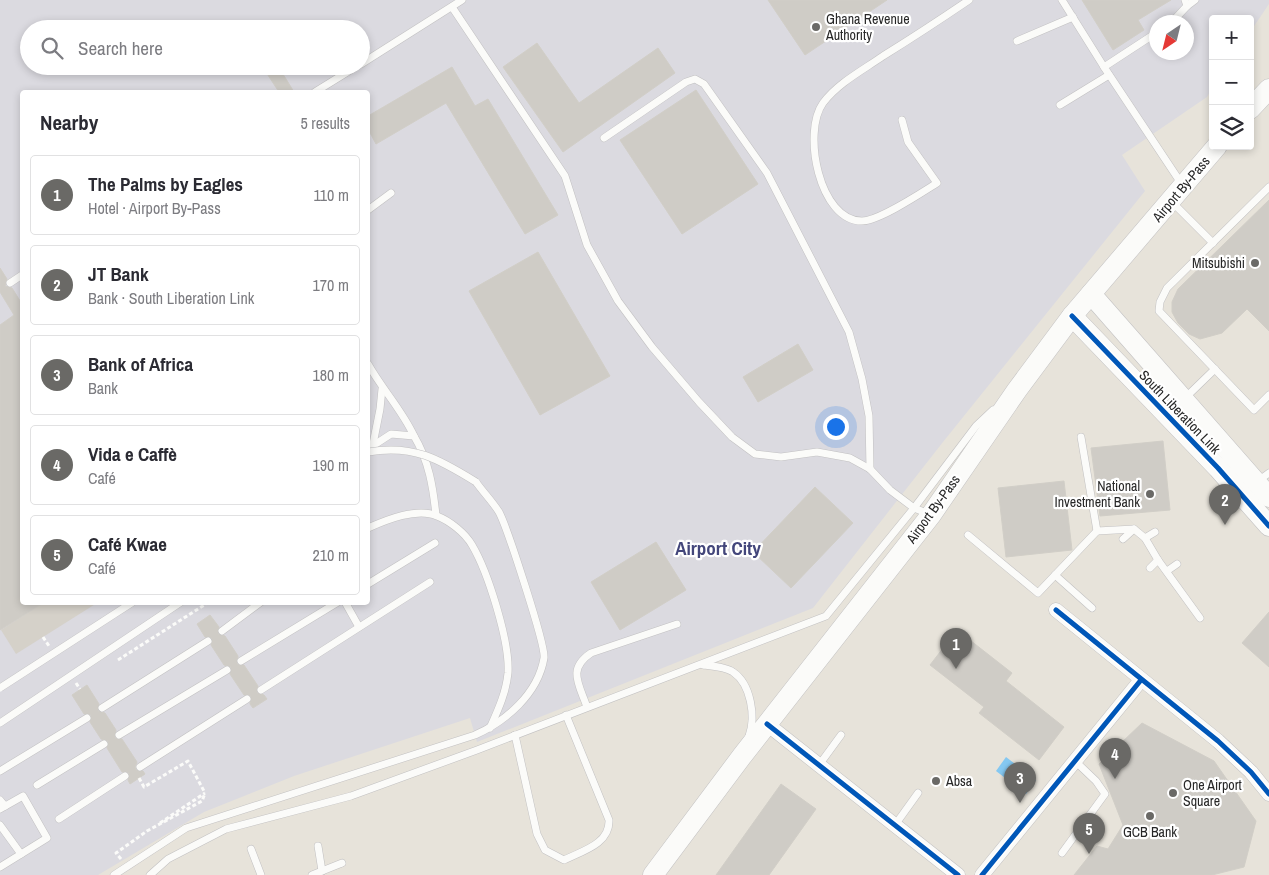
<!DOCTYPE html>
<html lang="en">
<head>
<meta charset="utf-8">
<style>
	:root { --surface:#fff; --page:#f7f7f7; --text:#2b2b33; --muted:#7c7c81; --line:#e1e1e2; --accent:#6a6966 }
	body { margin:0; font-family:"Archivo Narrow",sans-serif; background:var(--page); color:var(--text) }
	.controls { position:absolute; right:15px; top:15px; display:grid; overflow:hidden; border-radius:5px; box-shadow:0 2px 8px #0003 }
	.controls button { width:45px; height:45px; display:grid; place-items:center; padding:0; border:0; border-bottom:1px solid var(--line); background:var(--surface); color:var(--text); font:25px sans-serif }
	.compass { position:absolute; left:1149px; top:15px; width:45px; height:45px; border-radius:50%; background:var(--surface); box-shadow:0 2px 8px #0003; rotate:215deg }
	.you { position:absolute; left:835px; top:426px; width:18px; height:18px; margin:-12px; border:4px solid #fff; border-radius:50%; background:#1a73e8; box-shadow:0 0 0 8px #1a73e833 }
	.badge { display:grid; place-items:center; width:32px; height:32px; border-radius:50%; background:var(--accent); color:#fff; font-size:16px; font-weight:700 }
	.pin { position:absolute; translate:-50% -41px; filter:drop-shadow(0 1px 2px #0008) }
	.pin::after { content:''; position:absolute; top:26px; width:18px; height:15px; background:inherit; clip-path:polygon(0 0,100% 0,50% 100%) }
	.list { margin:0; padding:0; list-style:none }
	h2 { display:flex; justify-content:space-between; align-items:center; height:65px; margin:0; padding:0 20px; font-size:21px }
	h2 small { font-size:16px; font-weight:400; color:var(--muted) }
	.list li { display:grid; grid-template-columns:32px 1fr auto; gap:15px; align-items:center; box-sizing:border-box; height:80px; margin:0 10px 10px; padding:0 10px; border:1px solid var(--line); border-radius:5px }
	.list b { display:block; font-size:19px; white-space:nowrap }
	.list p { margin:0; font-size:16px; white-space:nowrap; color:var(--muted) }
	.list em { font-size:16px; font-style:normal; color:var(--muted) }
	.icon { flex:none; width:28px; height:28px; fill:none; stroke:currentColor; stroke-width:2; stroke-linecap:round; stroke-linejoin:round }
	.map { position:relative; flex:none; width:1269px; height:875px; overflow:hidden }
	.search { position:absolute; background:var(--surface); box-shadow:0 2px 8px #0003; left:20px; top:20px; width:350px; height:55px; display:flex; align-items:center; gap:12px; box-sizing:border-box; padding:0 18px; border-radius:28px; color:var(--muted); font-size:19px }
	.panel { position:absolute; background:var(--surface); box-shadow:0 2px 8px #0003; left:20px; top:90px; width:350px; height:515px; border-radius:5px }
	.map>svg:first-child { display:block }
	.airport { fill:#dbdae0; fill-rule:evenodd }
	.plaza { fill:#d5d1c9 }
	.water { fill:#85c8f1 }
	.building { fill:#cfccc6; stroke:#d1cec7 }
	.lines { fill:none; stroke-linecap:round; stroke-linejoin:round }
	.lane-casing { stroke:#c2c1c2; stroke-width:8 }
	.street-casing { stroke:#c2c1c2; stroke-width:15 }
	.secondary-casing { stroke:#c2c1c2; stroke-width:21 }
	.path { stroke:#fbfbf9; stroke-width:3; stroke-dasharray:4 2.5; stroke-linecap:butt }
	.lane { stroke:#fbfbf9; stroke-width:7 }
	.street { stroke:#fbfbf9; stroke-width:14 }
	.secondary { stroke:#fbfbf9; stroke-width:20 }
	.lane-bridge-casing { stroke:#c2c1c2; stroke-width:8; stroke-linecap:butt }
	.lane-bridge { stroke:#fbfbf9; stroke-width:7 }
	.cycleway-casing { stroke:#fff; stroke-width:8 }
	.cycleway { stroke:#0057b8; stroke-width:5 }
	.poi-dot { fill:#6a6966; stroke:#fff; stroke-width:2 }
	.labels { text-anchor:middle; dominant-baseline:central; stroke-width:4.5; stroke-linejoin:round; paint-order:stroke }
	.poi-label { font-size:14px; fill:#272727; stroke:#fff; text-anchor:start }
	.street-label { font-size:14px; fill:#272727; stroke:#fff }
	.district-label { font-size:19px; font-weight:bold; fill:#43467b; stroke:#fff }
</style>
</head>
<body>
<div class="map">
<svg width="1269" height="875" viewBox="0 0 1269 875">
	<rect width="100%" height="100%" fill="#e7e3da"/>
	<!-- airport -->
	<path class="airport" d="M0,0H1269V4L1250,32V19H1213V87L1207,97L1122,155L1145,191L943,442L813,608L477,742L470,718L294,776L204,812L98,875H0ZM1156,22H1186V52H1156ZM29,29H361V66H29ZM22,92H368V602H22Z"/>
	<!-- plaza -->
	<polygon class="plaza" points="45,602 97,603 16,654 1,630"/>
	<!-- water -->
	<polygon class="water" points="1006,757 1036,780 1026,794 996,771"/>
	<!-- building -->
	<g class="building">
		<polygon points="768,0 887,0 805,55"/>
		<polygon points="1082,0 1171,0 1138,20 1144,30 1113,50"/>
		<polygon points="537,43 579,103 658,48 675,73 563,152 503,67"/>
		<polygon points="262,66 278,66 294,92 279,92"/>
		<polygon points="452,67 475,106 488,99 558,215 525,234 446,103 376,144 368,129 368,116"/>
		<polygon points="696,90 758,184 682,234 620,140"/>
		<polygon points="1269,200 1269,331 1247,309 1222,333 1200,339 1189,334 1178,323 1172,312 1172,302 1178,289"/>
		<polygon points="538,252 610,376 540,415 469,291"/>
		<polygon points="0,268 7,279 5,286 12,288 22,304 22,602 45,602 0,630 0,325 14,315 0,292"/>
		<polygon points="798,344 813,370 758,402 743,377"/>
		<polygon points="1163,441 1170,510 1100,516 1091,448"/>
		<polygon points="1064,481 1072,550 1006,557 998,488"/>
		<polygon points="815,487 853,523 791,588 753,552"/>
		<polygon points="656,542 686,590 620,630 591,582"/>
		<polygon points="1269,612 1269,667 1242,643"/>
		<polygon points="210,615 219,627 218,634 225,636 238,656 237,664 244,665 258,686 257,693 264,695 267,699 253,708 250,704 251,696 244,695 230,674 231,667 224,665 211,645 212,638 205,637 197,624"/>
		<polygon points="957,630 1012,673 1006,681 1064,727 1039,760 979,713 984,707 930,665"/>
		<polygon points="87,685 99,704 98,711 105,713 116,730 115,738 122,739 137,762 135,767 136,770 143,771 145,774 130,784 128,780 129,773 122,772 107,748 108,741 101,739 90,722 91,715 84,714 72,695"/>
		<polygon points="1142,723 1214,761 1256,821 1244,867 1212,875 1074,875 1097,846 1108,849 1123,825 1099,764"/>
		<polygon points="781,784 816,809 769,875 716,875"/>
	</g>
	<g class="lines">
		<defs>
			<g id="lane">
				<polyline points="1062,0 1104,67"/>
				<polyline points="1187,6 1195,0"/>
				<polyline points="452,7 565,176 587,245 618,301 652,347 699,402 732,437 755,454 781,457 817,452 850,458 870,469 890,490 914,508 929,514"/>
				<polyline points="1172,22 1187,6 1185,0"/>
				<polyline points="1156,33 1104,67 1181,183"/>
				<polyline points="1017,41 1073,17"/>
				<polyline points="361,64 462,0"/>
				<polyline points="315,92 357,66"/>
				<polyline points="1060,105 1109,75"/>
				<path d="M902,120L908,142L937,183C921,193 879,221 862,221C819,221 802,132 823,103C838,83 863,70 883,56C912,38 941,19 969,0"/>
				<polyline points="604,138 686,82 695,79 704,84 767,173 849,332 862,379 869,416 870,469"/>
				<polyline points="1269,187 1167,288 1160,302 1159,311 1254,410 1269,395"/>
				<polyline points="1171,201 1213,243"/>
				<polyline points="368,210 391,193"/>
				<polyline points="10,283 22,275"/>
				<path d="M368,364C382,389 402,410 414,436"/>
				<polyline points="1185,398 1215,369"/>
				<polyline points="1081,437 1097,531 1134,529 1145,538 1158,560 1200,618"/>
				<polyline points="373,444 380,409 382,389"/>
				<path d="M368,449L391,434L414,436C429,461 433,487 436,515"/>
				<polyline points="1258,481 1269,473"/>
				<path d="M368,528C386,520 417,507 437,516C450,521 465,533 472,545C488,572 510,642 508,673C506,693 498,710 490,728"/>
				<polyline points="968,535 1038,593 1097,531"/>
				<polyline points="1145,538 1155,532"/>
				<polyline points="1123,539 1134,529"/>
				<polyline points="1150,568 1158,560"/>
				<polyline points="1167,571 1177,564"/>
				<polyline points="1055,575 1092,608"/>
				<polyline points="368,584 435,543"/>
				<polyline points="345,602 359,627"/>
				<polyline points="222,631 261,602"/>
				<polyline points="241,661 338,602"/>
				<path d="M703,665C712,666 726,667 733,672C751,684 756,717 749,736"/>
				<polyline points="261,690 430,582"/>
				<path d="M587,707C579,684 567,669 591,653L677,624"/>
				<polyline points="102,708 208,641"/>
				<polyline points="0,723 181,602"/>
				<polyline points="119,735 227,670"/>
				<path d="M515,735L537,834L545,850L564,860C582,851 610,844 609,820L566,715"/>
				<polyline points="819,765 841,735"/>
				<polyline points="140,767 247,699"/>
				<polyline points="0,771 87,718"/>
				<polyline points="37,785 104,744"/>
				<polyline points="0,800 5,806"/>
				<polyline points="0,809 23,796 47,838 0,867"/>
				<polyline points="59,819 125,776"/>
				<polyline points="0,825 21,854"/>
				<polyline points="895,825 918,793"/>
				<polyline points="318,846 322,871"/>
				<polyline points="251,849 261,875"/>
				<polyline points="1062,853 1105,794 1096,781 1075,761"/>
				<path d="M114,875L186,828L475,735C506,721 538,694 544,658C546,646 507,527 499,512C492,501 483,492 476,482"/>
				<polyline points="150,875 168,859 226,829 351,796 477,750 826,616 914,508 976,426 993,410"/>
				<polyline points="312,875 342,863"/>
			</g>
			<g id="street">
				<polyline points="1056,610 1218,741 1251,772 1269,794"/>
				<polyline points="767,724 958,875"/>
				<polyline points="982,875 1141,680"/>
			</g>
			<g id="secondary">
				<polyline points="1250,109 1269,89"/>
				<polyline points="1091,294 1269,497"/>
				<polyline points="1072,316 1218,468 1269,526"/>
				<polyline points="653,875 742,756 931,515 1017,390 1072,316 1217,146"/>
			</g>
		</defs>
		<!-- lane casing -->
		<use href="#lane" class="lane-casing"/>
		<!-- street casing -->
		<use href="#street" class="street-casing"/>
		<!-- secondary casing -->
		<use href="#secondary" class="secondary-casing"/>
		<!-- path -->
		<g class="path">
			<polyline points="202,68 204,66"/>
			<polyline points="43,637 49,646"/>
			<polyline points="118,660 209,602"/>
			<polyline points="76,683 80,689"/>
			<polyline points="139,778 144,787 188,761 205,793"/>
			<polyline points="160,823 205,793"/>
			<polyline points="121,859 116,853 147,831 202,801 205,793"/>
		</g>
		<!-- lane -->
		<use href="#lane" class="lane"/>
		<!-- street -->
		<use href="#street" class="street"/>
		<!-- secondary -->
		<use href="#secondary" class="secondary"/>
		<defs>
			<g id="lane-bridge">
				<path d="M368,452C413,444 439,459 476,482"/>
				<polyline points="0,688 133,602"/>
			</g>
		</defs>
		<!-- lane-bridge casing -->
		<use href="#lane-bridge" class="lane-bridge-casing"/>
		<!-- lane-bridge -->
		<use href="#lane-bridge" class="lane-bridge"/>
		<defs>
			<g id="cycleway">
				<polyline points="1072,316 1218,468 1269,526"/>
				<polyline points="1056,610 1218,741 1251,772 1269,794"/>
				<polyline points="767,724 958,875"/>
				<polyline points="982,875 1141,680"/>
			</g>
		</defs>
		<!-- cycleway casing -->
		<use href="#cycleway" class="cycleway-casing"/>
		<!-- cycleway -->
		<use href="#cycleway" class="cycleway"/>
	</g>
	<!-- markers -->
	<g class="poi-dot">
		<circle cx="816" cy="27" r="5"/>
		<circle cx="1255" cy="263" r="5"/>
		<circle cx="1150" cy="494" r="5"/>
		<circle cx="936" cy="781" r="5"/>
		<circle cx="1173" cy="793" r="5"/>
		<circle cx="1150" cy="816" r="5"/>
	</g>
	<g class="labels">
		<!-- poi labels -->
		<g class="poi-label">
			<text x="826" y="19">Ghana Revenue<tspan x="826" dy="16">Authority</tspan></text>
			<text x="1245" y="263" text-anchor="end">Mitsubishi</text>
			<text x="1140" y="486" text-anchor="end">National<tspan x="1140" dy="16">Investment Bank</tspan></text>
			<text x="946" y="781">Absa</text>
			<text x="1183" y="785">One Airport<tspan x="1183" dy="16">Square</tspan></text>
			<text x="1150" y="832" text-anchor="middle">GCB Bank</text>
		</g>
		<!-- street labels -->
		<g class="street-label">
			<text transform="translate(1181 189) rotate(-50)">Airport By-Pass</text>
			<text transform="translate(1180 412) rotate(46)">South Liberation Link</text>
			<text transform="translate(933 509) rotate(-54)">Airport By-Pass</text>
		</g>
		<!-- district labels -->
		<g class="district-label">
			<text x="718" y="548">Airport City</text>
		</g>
	</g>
</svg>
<div class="controls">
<button>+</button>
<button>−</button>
<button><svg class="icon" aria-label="layers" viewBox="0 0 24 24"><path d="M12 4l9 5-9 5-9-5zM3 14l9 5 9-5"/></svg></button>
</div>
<svg class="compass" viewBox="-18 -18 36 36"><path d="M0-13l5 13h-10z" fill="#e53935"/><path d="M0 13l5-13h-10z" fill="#7c7c81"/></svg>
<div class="you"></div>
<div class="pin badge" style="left:956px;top:669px">1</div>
<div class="pin badge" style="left:1225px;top:525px">2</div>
<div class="pin badge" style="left:1020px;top:803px">3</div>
<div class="pin badge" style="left:1115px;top:779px">4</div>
<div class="pin badge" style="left:1089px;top:854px">5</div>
<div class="search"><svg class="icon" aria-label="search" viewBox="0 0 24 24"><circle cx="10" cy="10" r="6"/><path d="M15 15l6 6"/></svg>Search here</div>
<section class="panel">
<h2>Nearby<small>5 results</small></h2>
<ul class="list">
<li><span class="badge">1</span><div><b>The Palms by Eagles</b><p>Hotel · Airport By-Pass</p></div><em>110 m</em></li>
<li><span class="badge">2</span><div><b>JT Bank</b><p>Bank · South Liberation Link</p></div><em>170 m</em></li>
<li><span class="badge">3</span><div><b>Bank of Africa</b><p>Bank</p></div><em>180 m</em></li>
<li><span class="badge">4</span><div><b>Vida e Caffè</b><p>Café</p></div><em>190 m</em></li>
<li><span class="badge">5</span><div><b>Café Kwae</b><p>Café</p></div><em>210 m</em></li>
</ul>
</section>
</div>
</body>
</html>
